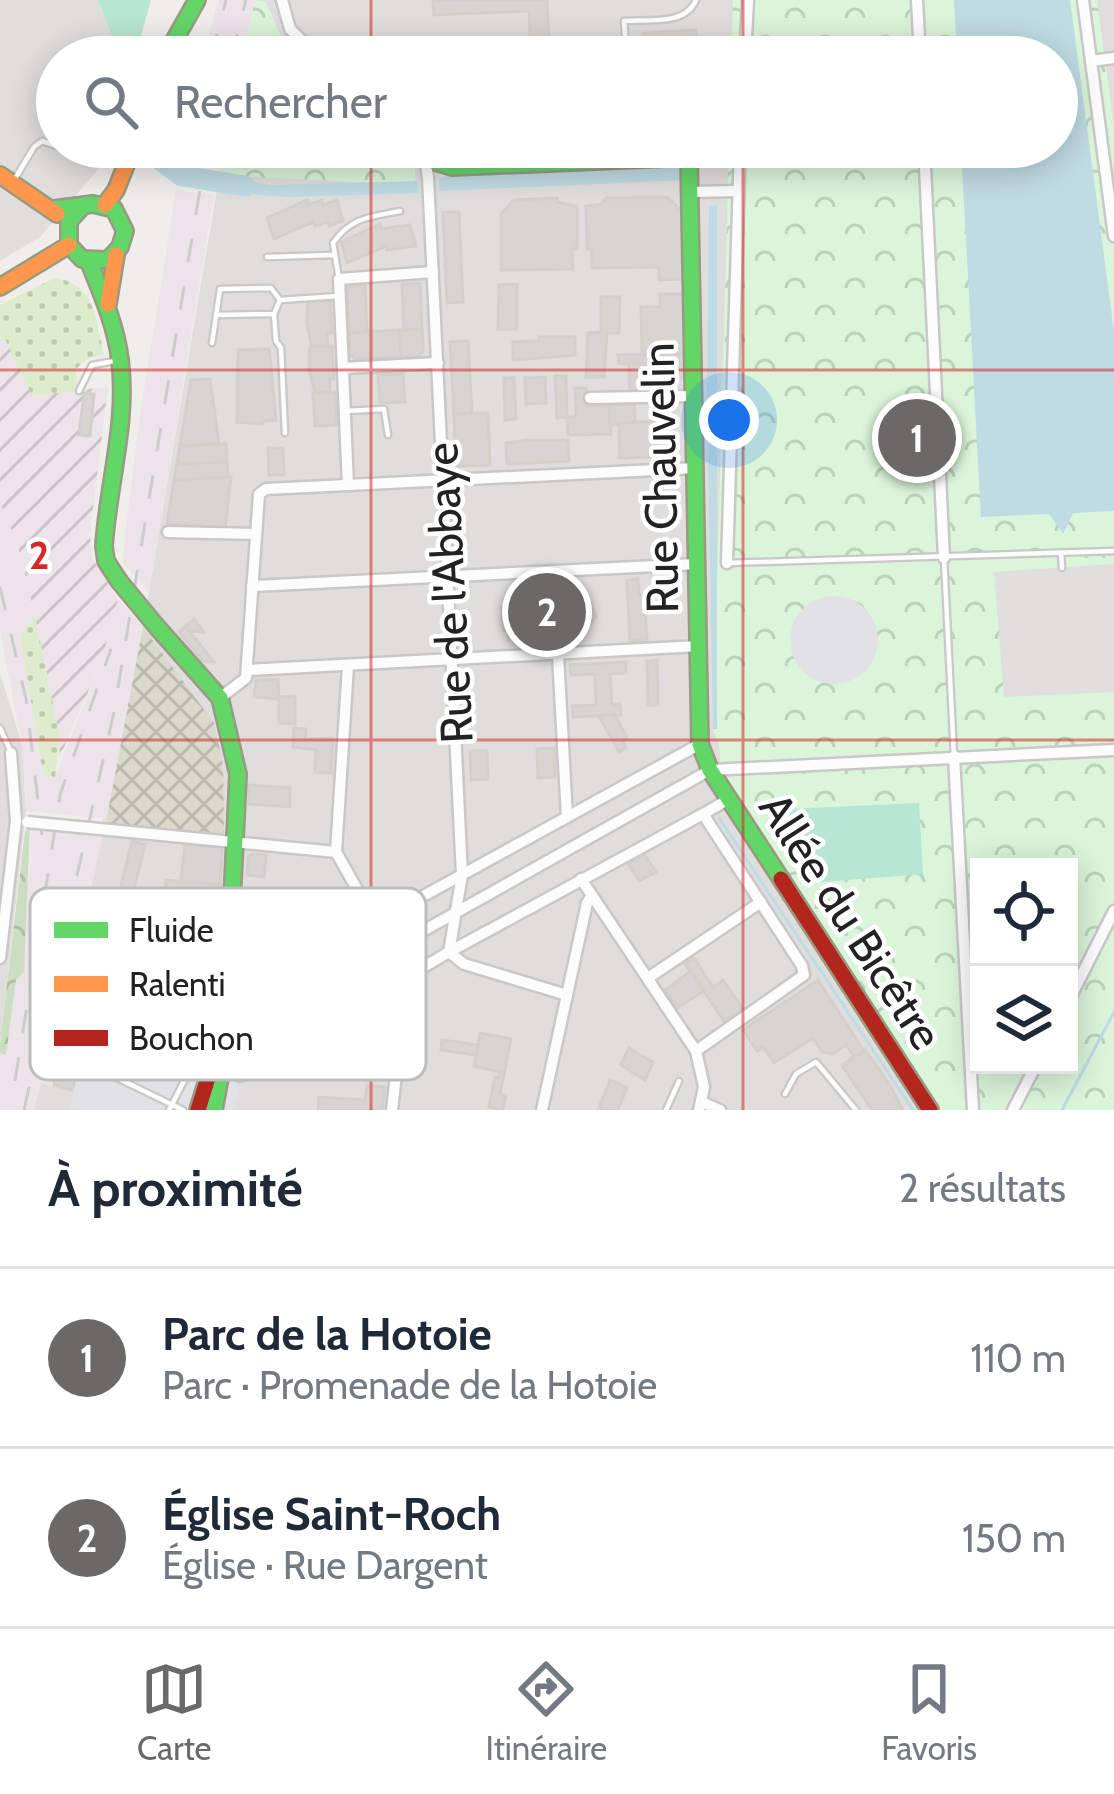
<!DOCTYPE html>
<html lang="fr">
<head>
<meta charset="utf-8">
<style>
	:root { --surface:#fff; --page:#f6f6f7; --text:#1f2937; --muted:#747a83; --line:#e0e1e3; --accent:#6a6968 }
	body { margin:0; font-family:Cabin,sans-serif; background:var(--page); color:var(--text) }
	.controls { position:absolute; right:36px; bottom:36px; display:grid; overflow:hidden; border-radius:0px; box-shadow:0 6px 30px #0003 }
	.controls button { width:108px; height:108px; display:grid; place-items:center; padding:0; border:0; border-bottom:3px solid var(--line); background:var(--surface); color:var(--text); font:60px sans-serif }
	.you { position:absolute; left:729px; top:420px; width:42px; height:42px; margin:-30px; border:9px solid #fff; border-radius:50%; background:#1a73e8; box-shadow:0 0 0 18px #1a73e833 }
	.badge { display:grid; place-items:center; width:78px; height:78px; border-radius:50%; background:var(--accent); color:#fff; font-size:39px; font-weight:700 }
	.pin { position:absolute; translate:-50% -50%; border:6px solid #fff; box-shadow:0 3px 12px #0006 }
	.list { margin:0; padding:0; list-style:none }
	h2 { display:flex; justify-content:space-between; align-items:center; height:156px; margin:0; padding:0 48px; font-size:51px }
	h2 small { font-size:39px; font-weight:400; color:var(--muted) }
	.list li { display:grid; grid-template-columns:78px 1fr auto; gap:36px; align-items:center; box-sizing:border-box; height:180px; padding:0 48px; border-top:3px solid var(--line) }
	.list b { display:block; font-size:45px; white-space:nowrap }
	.list p { margin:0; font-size:39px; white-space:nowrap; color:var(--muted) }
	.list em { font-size:39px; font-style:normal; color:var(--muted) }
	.icon { flex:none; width:66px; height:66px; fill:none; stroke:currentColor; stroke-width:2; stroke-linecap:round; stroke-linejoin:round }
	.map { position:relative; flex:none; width:1114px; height:1110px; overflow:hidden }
	.search { position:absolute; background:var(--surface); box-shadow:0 6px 30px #0003; left:36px; right:36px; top:36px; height:132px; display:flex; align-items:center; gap:30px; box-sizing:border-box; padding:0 42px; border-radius:66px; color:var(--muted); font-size:45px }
	.sheet { height:516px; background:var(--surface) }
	nav { display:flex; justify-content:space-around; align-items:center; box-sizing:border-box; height:168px; border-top:3px solid var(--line); background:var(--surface); font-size:33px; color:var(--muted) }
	nav a { display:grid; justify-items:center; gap:6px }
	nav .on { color:var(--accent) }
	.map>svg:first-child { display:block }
	.residential { fill:#dfdedc; fill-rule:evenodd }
	.industrial { fill:url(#industrial-furrows) }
	.railway { fill:#ede4e9 }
	.construction { fill:url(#construction-cross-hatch) }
	.grass { fill:url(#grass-dots) }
	.forest { fill:url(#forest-crowns) }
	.park { fill:url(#park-crowns); fill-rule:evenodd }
	.pitch { fill:#b7e6d2 }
	.parking { fill:#e0dfde }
	.plaza { fill:#e2e1e5 }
	.water { fill:#bfdbe3 }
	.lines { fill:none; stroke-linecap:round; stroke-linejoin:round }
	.stream { stroke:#bfdbe3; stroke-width:3 }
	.river { stroke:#bfdbe3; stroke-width:21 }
	.building { fill:#d7d4d2; stroke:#d3d0cc; stroke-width:3 }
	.lane-casing { stroke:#c9c8c7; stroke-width:9 }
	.street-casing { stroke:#c9c8c7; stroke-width:15 }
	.fast-casing { stroke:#999a82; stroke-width:20 }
	.slow-casing { stroke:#999a82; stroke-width:20 }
	.jam-casing { stroke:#999a82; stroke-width:20 }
	.lane { stroke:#fdfcfc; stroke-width:4.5 }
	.street { stroke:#fdfcfc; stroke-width:10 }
	.fast { stroke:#63d668; stroke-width:15 }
	.slow { stroke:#ff974d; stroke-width:15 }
	.jam { stroke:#b3261e; stroke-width:15 }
	.rail { stroke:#ccc; stroke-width:3; stroke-dasharray:24 24; stroke-linecap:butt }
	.street-bridge-casing { stroke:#c9c8c7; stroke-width:15; stroke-linecap:butt }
	.fast-bridge-casing { stroke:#999a82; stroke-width:20; stroke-linecap:butt }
	.street-bridge { stroke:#fdfcfc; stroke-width:10 }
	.fast-bridge { stroke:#63d668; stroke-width:15 }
	.grid { fill:none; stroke:#d62828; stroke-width:3; stroke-opacity:0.55 }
	.labels { text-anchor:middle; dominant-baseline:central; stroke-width:9; stroke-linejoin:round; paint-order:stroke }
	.street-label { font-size:45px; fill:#222; stroke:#fff }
	.key { fill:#fff; stroke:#bdbdbd; stroke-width:3 }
	.key-label { font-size:33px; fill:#222 }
	.grid-label { font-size:39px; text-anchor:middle; font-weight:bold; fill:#d62828; stroke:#fff; stroke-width:9; stroke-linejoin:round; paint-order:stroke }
</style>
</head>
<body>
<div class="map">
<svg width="1114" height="1110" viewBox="0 0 1114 1110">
	<defs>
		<pattern id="industrial-furrows" width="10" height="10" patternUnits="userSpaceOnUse" patternTransform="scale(3)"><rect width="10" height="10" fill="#ede4e9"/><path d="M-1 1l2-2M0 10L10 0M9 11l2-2" fill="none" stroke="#cbc3c8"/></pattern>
		<pattern id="construction-cross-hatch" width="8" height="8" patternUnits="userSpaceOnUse" patternTransform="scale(3)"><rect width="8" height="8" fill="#d9d9cd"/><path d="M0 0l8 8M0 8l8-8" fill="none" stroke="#babab0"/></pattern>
		<pattern id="grass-dots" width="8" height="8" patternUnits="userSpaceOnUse" patternTransform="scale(3)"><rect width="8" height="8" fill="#ddeccb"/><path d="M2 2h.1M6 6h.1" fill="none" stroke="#bdcaae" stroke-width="1.8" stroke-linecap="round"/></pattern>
		<pattern id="forest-crowns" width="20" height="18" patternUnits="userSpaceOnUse" patternTransform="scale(3)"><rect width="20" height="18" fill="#cbdec1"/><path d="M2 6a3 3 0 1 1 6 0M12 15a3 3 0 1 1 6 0" fill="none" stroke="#aebea6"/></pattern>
		<pattern id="park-crowns" width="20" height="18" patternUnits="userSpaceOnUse" patternTransform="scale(3)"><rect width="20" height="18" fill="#daf5da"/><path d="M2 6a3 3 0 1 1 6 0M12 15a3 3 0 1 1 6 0" fill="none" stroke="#bbd2bb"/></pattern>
	</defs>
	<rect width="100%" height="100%" fill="#f0eeeb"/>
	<!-- residential -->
	<g class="residential">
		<polygon points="0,0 98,0 120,57 57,57 57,147 106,147 100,167 40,237 0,261"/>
		<path d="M255,0H1114V1110H34L40,1083L73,1089L79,993L70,981L143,627L224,147H1057V57H242ZM979,867H1069V1065H979Z"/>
		<polygon points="0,673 22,745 26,811 0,1043"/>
	</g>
	<!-- industrial -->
	<polygon class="industrial" points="5,338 33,395 108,387 90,534 92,558 118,599 103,657 59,759 60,739 35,617 17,543 0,503 0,341"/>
	<!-- railway -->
	<g class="railway">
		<polygon points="218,0 255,0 242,57 203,57"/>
		<polygon points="176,190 214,195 149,592 122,562 139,422"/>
		<polygon points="0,503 17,543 35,617 20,636 43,773 55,777 103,657 118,599 143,627 107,819 26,811 22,745 0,632"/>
		<polygon points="30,829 103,835 71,980 81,983 79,993 97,998 89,1029 96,1032 89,1055 82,1054 72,1090 41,1083 34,1110 0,1110 0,1053 6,1054 16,980 31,859"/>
	</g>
	<!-- construction -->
	<polygon class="construction" points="143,627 214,723 223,766 224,831 220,834 105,827"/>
	<!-- grass -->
	<g class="grass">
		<path d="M55,278C96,284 96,321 104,354L85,360L75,370L79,391L32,395L5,339L0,341V305Z"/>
		<polygon points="35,617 60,739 55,777 49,778 43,773 20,635"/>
	</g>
	<!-- forest -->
	<polygon class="forest" points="30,829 24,972 16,980 6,1055 0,1053 0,1043 25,831"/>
	<!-- park -->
	<g class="park">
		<polygon points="255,0 266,2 283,41 301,57 242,57"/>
		<path d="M733,0H1097L1114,127V1110H935L722,782L719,745L713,730L729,147H1057V57H731ZM979,867H1069V1065H979Z"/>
		<polygon points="224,147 413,147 416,185 218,175"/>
	</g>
	<!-- pitch -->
	<g class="pitch">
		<polygon points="98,0 151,0 135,57 120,57"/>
		<polygon points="919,803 923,874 810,883 765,810"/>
	</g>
	<!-- parking -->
	<polygon class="parking" points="1114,564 1114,692 1004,697 994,572"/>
	<!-- plaza -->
	<g class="plaza">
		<circle cx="834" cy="640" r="44"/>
		<polygon points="97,998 241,1013 246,1076 232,1110 70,1109 82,1053 90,1054 95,1032 89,1030"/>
	</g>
	<!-- water -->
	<g class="water">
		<polygon points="954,0 1070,0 1114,331 1114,511 1073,513 1063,534 1049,514 981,517 961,147 1057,147 1057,57 957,57"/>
		<polygon points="685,165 685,180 439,191 439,178 447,176"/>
		<polygon points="221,178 271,185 418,181 419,193 287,197 218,191"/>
		<polygon points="717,204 717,729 713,729 707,393 709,207"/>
	</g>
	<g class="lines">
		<!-- stream -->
		<g class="stream">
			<polyline points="719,818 913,1110"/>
			<polyline points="1062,1110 1114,1012"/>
		</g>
		<!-- river -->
		<polyline class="river" points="143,147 182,176 245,186"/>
	</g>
	<!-- building -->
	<g class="building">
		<polygon points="433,0 547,0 550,57 531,57 529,11 434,15"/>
		<polygon points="696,30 698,57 645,57 644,33"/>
		<polygon points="462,147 623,147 623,151 463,159"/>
		<polygon points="667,197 682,211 683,279 659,280 659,267 592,268 592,249 587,249 586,206 601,204 606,198"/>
		<polygon points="557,198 557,202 577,206 577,249 572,249 573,269 501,270 501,214 514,200"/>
		<polygon points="307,200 308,205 322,200 323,205 337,200 343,221 329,226 328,222 315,226 313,222 274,239 267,218"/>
		<polygon points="443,212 459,212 463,302 447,303"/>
		<polygon points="380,224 381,229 410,225 416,246 387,250 386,246 347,263 341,242"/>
		<polygon points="420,283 422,329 404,330 402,284"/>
		<polygon points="517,284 517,329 498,329 499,285"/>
		<polygon points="365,286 367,332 349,333 347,287"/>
		<polygon points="660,294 683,294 684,354 642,354 641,307 660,307"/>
		<polygon points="601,297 620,297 619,333 607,333 604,377 586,377 588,333 601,332"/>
		<polygon points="330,300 332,333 327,333 328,346 312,347 307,323 308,301"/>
		<polygon points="422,329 423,351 419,356 401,357 399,330"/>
		<polygon points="399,330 401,357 355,359 350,355 349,333"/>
		<polygon points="539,337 575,337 575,355 513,360 513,342 539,341"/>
		<polygon points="468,341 472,413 454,414 450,342"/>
		<polygon points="332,346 334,379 330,379 330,392 315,393 309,369 310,347"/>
		<polygon points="269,349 276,420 263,421 263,424 237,422 238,350"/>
		<polygon points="684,354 684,364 619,364 618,355"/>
		<polygon points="629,364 684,364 684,377 659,384 659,391 630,392"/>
		<polygon points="403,374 405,402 380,403 378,375"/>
		<polygon points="555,376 566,376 567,417 557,418"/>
		<polygon points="545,377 546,403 526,404 525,378"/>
		<polygon points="504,378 514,378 516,419 505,420"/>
		<polygon points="210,379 219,444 180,445 191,380"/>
		<polygon points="575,388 586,388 587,406 609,405 611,434 568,435 567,417 576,417"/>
		<polygon points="335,392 337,425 315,426 313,393"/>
		<polygon points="84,393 94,394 90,436 79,435"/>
		<polygon points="634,404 635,422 610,425 609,405"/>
		<polygon points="488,413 490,465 456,466 454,414"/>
		<polygon points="657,421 658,457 620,458 619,423"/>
		<polygon points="526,440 568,440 569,461 507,464 506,443"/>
		<polygon points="226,444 227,462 177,464 180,445"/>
		<polygon points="268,448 283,448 284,475 269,475"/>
		<polygon points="227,462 228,477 174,480 177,464"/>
		<polygon points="231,477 225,528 167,524 174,480"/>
		<polygon points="638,579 639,595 644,595 647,640 630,641 627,580"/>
		<polygon points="580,592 580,603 590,602 596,617 590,624 581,623 582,634 511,636 509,639 508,631 504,631 501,607 507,603 507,594"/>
		<polygon points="194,619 204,632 189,631 214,662 203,661 179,632"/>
		<polygon points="657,660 658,705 648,705 647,661"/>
		<polygon points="626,662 626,673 610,674 612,705 620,704 621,715 573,717 572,706 596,705 595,674 571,675 570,665"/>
		<polygon points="278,679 279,699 254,697 256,680"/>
		<polygon points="295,696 295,724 279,723 279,697"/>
		<polygon points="615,715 627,738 622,740 626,748 619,752 599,716"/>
		<polygon points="294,728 306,729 305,739 333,738 331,773 315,772 316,750 293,747"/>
		<polygon points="554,748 555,777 538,778 537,749"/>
		<polygon points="470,751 487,751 488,779 471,780"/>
		<polygon points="249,785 290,788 290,807 249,804"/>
		<polygon points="132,841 145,844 128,913 115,910"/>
		<polygon points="185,844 219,847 222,851 220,885 181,881"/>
		<polygon points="252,854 266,855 264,877 247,875 248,857"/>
		<polygon points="644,854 656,872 639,881 628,863"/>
		<polygon points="166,880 220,885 219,906 164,901"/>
		<polygon points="694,958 713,987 723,980 743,1009 724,1021 685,964"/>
		<polygon points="691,971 704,991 677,1008 665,990"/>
		<polygon points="818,980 864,1051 842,1066 854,1056 846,1045 833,1054 822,1052 813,1038 774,1063 763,1047 757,1051 743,1030"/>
		<polygon points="79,993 97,998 89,1030 96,1032 89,1055 82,1053 72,1090 54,1085"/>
		<polygon points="480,1033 511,1039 500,1094 506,1095 503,1110 489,1107 495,1077 498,1078 500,1072 474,1066"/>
		<polygon points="442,1040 478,1045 476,1055 441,1050"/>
		<polygon points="629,1048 653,1062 645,1080 621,1065"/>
		<polygon points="865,1050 888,1082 903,1110 872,1110 842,1066"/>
		<polygon points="610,1080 627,1087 618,1110 598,1110"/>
		<polygon points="367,1085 385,1087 382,1110 318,1110 319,1097 365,1100"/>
	</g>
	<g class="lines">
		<defs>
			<g id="lane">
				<path d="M627,57L624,21C649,19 685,26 696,0"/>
				<polyline points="13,182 34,147 42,141 92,158 101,147"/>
				<polyline points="267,257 333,255"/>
				<path d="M339,279L333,243C351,217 370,217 400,211"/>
				<polyline points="274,314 276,341 281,348 285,433"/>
				<polyline points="217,315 274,314 280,300"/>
				<polyline points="212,343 220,289 271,288 280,300 339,296"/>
				<polyline points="79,391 92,365 115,361"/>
				<polyline points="345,411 384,409 388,435"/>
				<polyline points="1061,553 1062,568"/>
				<polyline points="944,558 954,756"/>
				<polyline points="727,563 1114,551"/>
				<polyline points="0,728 10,750"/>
				<polyline points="785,1094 796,1074 816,1062 856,1110"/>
				<path d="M169,1110C183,1085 194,1051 223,1042"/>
				<polyline points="183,1110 109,1074 106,1063 114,1033 125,1026 189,1031"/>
				<polyline points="666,1110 679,1081"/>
			</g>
			<g id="street">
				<polyline points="282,0 290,29 319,57"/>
				<polyline points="917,0 920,57"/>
				<polyline points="1083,0 1114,236"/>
				<polyline points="745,57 748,0"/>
				<polyline points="1091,61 1114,58"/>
				<polyline points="423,147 428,177 462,875 449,952 464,964 567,995"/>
				<polyline points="924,147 944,558"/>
				<polyline points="691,192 738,191"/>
				<polyline points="343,368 438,363"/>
				<polyline points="590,398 694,396"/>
				<polyline points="348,485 339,279 433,272"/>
				<polyline points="168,532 256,534"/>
				<polyline points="727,563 740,147"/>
				<polyline points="252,586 697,564"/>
				<polyline points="558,655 567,817"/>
				<polyline points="348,666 336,852 376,923"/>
				<polyline points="247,670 699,646"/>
				<polyline points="220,698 246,678 259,494 266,489 696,468"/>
				<polyline points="954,756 973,1110"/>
				<polyline points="110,830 336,852"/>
				<polyline points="581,879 696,1051 704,1087 699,1110"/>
				<polyline points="385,954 407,977 392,1110"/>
				<polyline points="0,958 16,821 11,753"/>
				<polyline points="648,978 761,902"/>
				<polyline points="1069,1000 1114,911"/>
				<polyline points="268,1015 270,997 265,983 700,744"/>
				<polyline points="189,1031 206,1033"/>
				<polyline points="235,1039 260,1031 275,1016"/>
				<polyline points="229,1040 246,1026 282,1010 710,770 1114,750"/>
				<polyline points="696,1051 804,975 802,966 703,814 729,799"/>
				<polyline points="240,1076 449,952 703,814"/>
				<polyline points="702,1102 720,1110"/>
				<polyline points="542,1110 587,903 592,896"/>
				<polyline points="1013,1110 1036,1065"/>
			</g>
			<g id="fast">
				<polyline points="165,57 197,0"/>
				<polyline points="426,159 452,167 689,157 700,744 710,770 781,879"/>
				<polyline points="54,209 93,204 114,209 125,231 120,247 108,260 82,259 69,245 69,221 81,208"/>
				<path d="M89,262C102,294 116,326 120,360C128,422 108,484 104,546L106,561L119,581"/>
				<polyline points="157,627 220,698 238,774 225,1050 214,1110"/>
			</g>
			<g id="slow">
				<polyline points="0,175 57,214"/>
				<polyline points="105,205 116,190 133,147"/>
				<polyline points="0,287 69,245"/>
				<polyline points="108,304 116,255"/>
			</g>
			<g id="jam">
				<polyline points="781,879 930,1110"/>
				<polyline points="198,1110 212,1065 227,1043"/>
			</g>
		</defs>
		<!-- lane casing -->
		<use href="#lane" class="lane-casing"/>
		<!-- street casing -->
		<use href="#street" class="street-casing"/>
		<!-- fast casing -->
		<use href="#fast" class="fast-casing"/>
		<!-- slow casing -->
		<use href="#slow" class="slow-casing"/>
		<!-- jam casing -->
		<use href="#jam" class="jam-casing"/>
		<!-- lane -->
		<use href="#lane" class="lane"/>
		<!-- street -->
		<use href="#street" class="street"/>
		<!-- fast -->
		<use href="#fast" class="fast"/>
		<!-- slow -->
		<use href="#slow" class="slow"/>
		<!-- jam -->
		<use href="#jam" class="jam"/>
		<!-- rail -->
		<g class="rail">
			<polyline points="211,57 226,0"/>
			<polyline points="231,57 246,0"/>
			<polyline points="0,587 26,699 42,835"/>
			<polyline points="30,992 60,795 111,649"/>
			<polyline points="15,1081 31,980"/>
			<polyline points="24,1110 114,712 207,147"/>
		</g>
		<defs>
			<polyline id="street-bridge" points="27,822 110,830"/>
			<polyline id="fast-bridge" points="119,581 157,627"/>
		</defs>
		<!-- street-bridge casing -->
		<use href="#street-bridge" class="street-bridge-casing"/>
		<!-- fast-bridge casing -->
		<use href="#fast-bridge" class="fast-bridge-casing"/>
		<!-- street-bridge -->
		<use href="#street-bridge" class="street-bridge"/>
		<!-- fast-bridge -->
		<use href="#fast-bridge" class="fast-bridge"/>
	</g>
	<!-- grid -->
	<path class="grid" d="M371,0V57M743,0V57M371,147V1110M743,147V1110M0,370H1114M0,740H1114"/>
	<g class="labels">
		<!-- street labels -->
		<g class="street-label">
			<text transform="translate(660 478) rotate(-91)">Rue Chauvelin</text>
			<text transform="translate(449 593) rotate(-93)">Rue de l'Abbaye</text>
			<text transform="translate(851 921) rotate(57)">Allée du Bicêtre</text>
		</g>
	</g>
	<!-- legend -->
	<rect x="30" y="888" width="396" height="192" rx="18" class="key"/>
	<rect x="54" y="922" width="54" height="16" fill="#63d668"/>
	<rect x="54" y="976" width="54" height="16" fill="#ff974d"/>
	<rect x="54" y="1030" width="54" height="16" fill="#b3261e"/>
	<g class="key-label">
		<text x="129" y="942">Fluide</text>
		<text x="129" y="996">Ralenti</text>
		<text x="129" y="1050">Bouchon</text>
	</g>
	<g class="grid-label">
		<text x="39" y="569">2</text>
	</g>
</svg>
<div class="controls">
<button><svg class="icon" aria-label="locate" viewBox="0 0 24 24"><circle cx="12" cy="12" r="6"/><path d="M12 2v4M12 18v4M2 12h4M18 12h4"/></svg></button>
<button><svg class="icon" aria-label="layers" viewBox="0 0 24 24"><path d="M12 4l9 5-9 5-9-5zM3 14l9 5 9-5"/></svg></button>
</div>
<div class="you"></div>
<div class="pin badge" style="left:917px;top:438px">1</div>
<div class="pin badge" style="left:547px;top:612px">2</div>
<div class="search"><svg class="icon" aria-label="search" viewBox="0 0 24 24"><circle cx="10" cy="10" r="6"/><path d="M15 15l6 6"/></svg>Rechercher</div>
</div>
<section class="sheet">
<h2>À proximité<small>2 résultats</small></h2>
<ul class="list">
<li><span class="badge">1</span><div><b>Parc de la Hotoie</b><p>Parc · Promenade de la Hotoie</p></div><em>110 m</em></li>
<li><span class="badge">2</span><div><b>Église Saint-Roch</b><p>Église · Rue Dargent</p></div><em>150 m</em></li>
</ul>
</section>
<nav>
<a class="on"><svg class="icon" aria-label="map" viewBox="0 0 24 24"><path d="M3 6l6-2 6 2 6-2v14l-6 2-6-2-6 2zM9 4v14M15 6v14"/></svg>Carte</a>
<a><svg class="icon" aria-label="directions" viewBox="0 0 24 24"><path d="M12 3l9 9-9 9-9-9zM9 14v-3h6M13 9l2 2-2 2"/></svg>Itinéraire</a>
<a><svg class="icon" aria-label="saved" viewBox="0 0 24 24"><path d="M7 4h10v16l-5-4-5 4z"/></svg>Favoris</a>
</nav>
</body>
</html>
